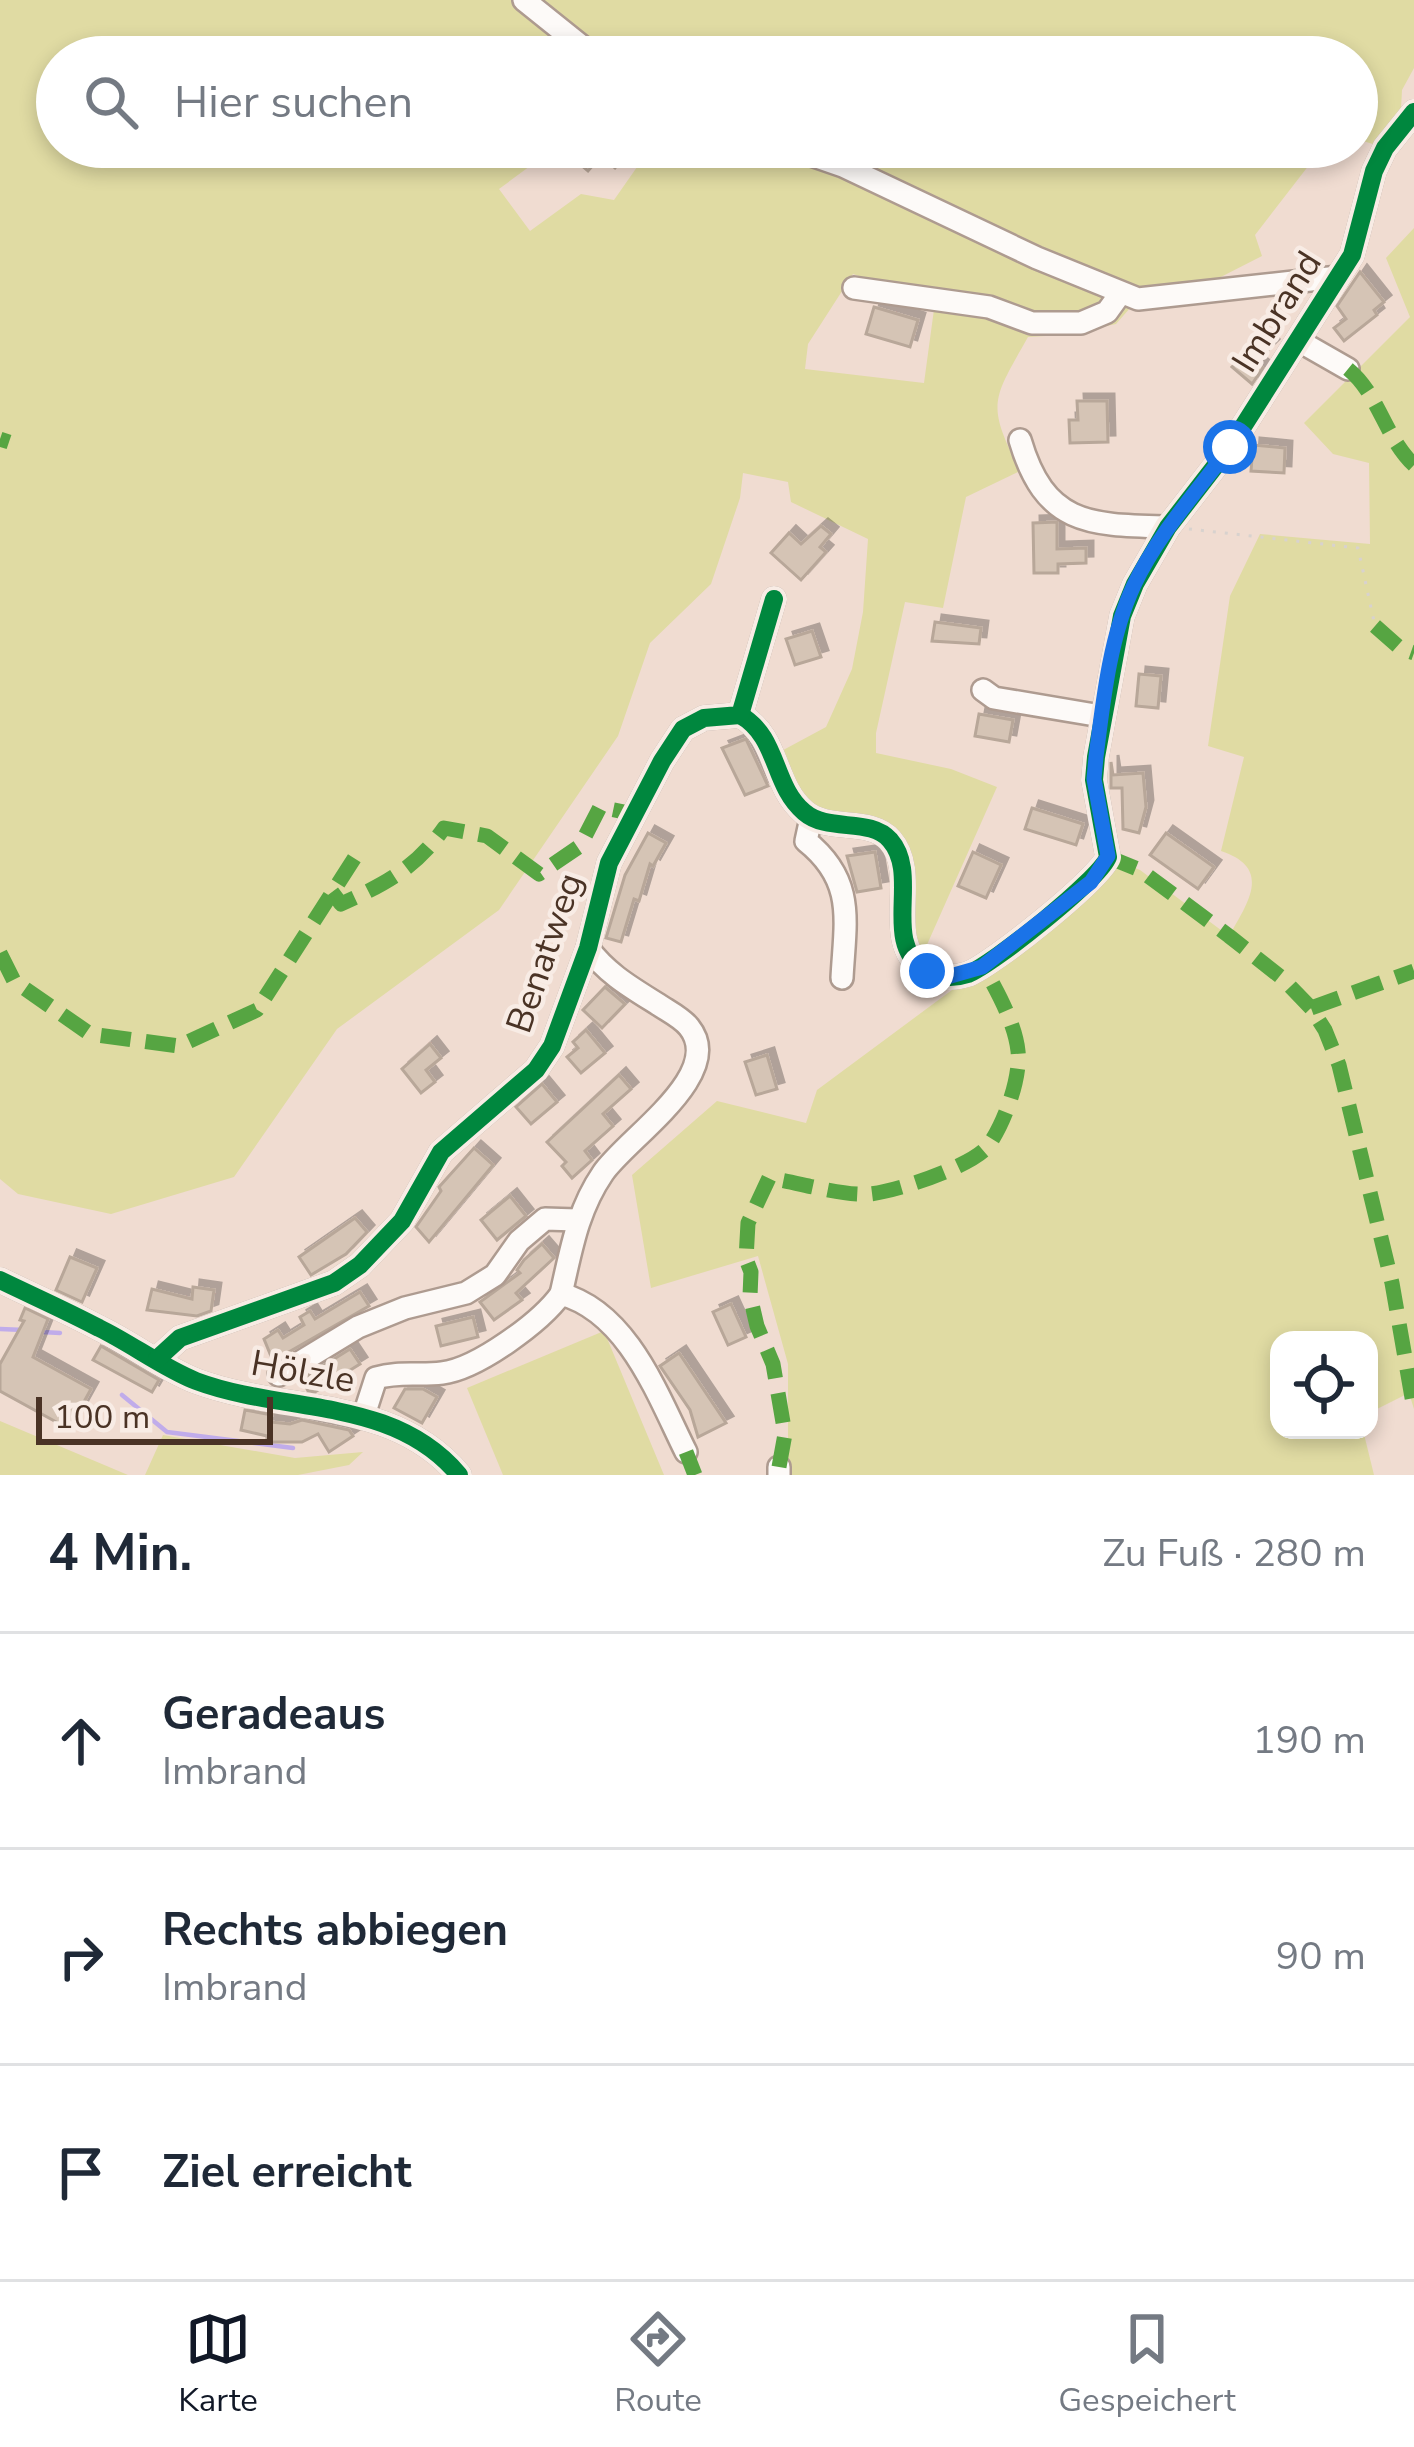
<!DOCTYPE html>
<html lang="de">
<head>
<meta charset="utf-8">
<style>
	:root { --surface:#fff; --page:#f2f2f3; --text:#1f2937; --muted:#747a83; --line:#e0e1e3; --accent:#111827 }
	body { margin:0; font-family:"Nunito Sans",sans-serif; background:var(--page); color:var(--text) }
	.controls { position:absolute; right:36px; bottom:36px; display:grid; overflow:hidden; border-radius:24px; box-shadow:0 6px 18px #0003 }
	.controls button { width:108px; height:108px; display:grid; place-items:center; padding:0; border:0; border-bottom:3px solid var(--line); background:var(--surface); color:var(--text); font:60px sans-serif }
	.scale { position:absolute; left:36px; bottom:30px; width:237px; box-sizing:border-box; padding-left:12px; border:6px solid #4a3325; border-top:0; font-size:33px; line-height:42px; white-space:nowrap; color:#4a3325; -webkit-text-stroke:9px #f8ece5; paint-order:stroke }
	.stop { position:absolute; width:36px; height:36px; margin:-27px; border:9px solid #1a73e8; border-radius:50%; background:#fff }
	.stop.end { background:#1a73e8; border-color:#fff; box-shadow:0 3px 12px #0008 }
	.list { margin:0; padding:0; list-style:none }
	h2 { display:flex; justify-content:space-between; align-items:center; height:156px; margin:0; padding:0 48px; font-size:51px }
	h2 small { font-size:39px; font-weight:400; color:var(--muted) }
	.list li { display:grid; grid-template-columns:78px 1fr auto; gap:36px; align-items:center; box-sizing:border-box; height:216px; padding:0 48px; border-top:3px solid var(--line) }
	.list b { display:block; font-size:45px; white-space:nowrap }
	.list p { margin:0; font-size:39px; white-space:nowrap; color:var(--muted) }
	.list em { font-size:39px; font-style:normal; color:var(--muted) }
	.icon { flex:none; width:66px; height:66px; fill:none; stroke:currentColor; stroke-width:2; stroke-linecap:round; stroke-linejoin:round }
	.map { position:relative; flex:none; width:1414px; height:1475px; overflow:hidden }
	.search { position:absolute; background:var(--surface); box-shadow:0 6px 18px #0003; left:36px; right:36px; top:36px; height:132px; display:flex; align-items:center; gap:30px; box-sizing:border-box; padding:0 42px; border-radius:66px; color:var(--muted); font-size:45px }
	.sheet { height:804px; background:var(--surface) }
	nav { display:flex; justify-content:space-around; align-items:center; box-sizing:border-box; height:168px; border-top:3px solid var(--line); background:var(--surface); font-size:33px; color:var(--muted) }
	nav a { display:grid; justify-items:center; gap:6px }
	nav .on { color:var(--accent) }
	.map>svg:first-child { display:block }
	.green { fill:#e0dba3; fill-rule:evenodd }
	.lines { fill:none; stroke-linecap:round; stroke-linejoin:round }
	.stream { stroke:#c0acea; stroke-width:4.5 }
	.building { fill:#d5c4b5; stroke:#b8a799; stroke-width:3; filter:url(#shadow) }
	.minor-casing { stroke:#ae9b90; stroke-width:26 }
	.path { stroke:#d8d2ce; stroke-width:3; stroke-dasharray:3 9; stroke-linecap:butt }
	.minor { stroke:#fdfaf8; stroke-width:21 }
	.quiet { stroke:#56a542; stroke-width:15; stroke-dasharray:30 15; stroke-linecap:butt }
	.cycleway-casing { stroke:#f8ece5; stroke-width:26 }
	.cycleway { stroke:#00873e; stroke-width:18 }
	.route { stroke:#1a73e8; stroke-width:15 }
	.labels { text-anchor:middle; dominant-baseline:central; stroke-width:9; stroke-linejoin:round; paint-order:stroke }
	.street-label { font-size:36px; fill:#4a3325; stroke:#f8ece5 }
</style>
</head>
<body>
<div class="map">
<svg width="1414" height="1475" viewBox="0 0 1414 1475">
	<defs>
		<filter id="shadow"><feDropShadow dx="7" dy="-7" stdDeviation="0" flood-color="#0004"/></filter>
	</defs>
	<rect width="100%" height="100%" fill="#f0dcd1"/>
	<!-- green -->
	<g class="green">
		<path d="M0,0H1414V68L1402,90L1400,128L1385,148L1357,139V57H595L568,33L549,57H57V147H529L541,158L499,189L530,231L581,194L614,200L651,147H1323L1255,235L1262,256L1209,283L1138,299L1116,324L1063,335L1028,337C992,401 986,403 1020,471L966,497L943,608L905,602L876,733V753L951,769L997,787L918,965L892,841L811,818L774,755L826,727L852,669L863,612L868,539L791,502L788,482L743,473L740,498L711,584L650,643L618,736L499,910L337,1029L234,1177L111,1214L18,1194L0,1179ZM853,274L935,302L924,383L805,369L808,344Z"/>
		<path d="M1414,228V1409L1409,1393L1369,1413V1340H1279V1430H1363L1374,1475H788V1364L758,1256L651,1288L632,1175L717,1101L806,1123L817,1090L983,967L1108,857L1140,870L1229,936C1249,901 1272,868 1221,851L1244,757L1208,746L1230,596L1260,534L1370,544L1369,463L1333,454L1304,423L1410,317L1386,258Z"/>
		<polygon points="604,1331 664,1475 503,1475 467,1388"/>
		<polygon points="0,1421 128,1475 0,1475"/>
		<polygon points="163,1435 295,1458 363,1452 349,1465 298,1475 145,1475"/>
	</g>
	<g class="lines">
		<!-- stream -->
		<g class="stream">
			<polyline points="0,1329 24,1330"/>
			<polyline points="42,1332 60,1333"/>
			<polyline points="122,1395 167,1432 293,1448"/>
		</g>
	</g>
	<!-- building -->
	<g class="building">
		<polygon points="560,147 633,147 615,168 601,156 588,171"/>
		<polygon points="1360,272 1384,302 1374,310 1377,315 1344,341 1334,328 1346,319 1337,306"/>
		<polygon points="874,307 918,320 910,347 866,334"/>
		<polygon points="1262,337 1272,346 1256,362 1263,368 1252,384 1232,367"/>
		<polygon points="1077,401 1107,401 1108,442 1070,443 1069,420 1078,420"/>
		<polygon points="1253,445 1285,448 1284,473 1251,471"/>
		<polygon points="1057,522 1057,549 1086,548 1086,563 1058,564 1058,573 1034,573 1033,523"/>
		<polygon points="821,526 831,534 820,547 826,552 801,580 771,553 789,533 801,544"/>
		<polygon points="935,622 981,628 979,644 932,641"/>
		<polygon points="812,631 821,657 795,665 786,639"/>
		<polygon points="1139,674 1161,676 1158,708 1136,706"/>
		<polygon points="979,714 1013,720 1009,742 975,736"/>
		<polygon points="746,739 768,786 745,795 722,748"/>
		<polygon points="1111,762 1113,775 1143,773 1146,807 1139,833 1123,829 1122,788 1111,788"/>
		<polygon points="1032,808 1083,824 1076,845 1025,829"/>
		<polygon points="648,833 666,843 653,866 650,864 639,901 634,899 621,942 606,938 625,875"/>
		<polygon points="1166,833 1214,867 1198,889 1150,855"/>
		<polygon points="875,852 881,888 857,892 847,856"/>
		<polygon points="973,852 1001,865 986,898 958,886"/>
		<polygon points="605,987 625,1004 602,1028 583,1010"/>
		<polygon points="586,1030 605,1053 581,1073 567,1057 578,1048 573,1042"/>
		<polygon points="430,1044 441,1058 426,1070 435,1082 421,1093 402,1069"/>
		<polygon points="767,1055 777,1089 756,1095 745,1062"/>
		<polygon points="619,1075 631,1089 603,1114 613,1126 585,1151 592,1160 572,1178 562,1166 566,1162 547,1142"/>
		<polygon points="542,1084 557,1102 531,1124 516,1107"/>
		<polygon points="474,1148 493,1165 429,1242 416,1227 441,1191 439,1187"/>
		<polygon points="510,1196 526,1216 497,1240 481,1220"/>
		<polygon points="355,1218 367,1232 346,1254 311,1275 299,1257"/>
		<polygon points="542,1244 554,1258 516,1293 522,1300 494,1320 480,1302 520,1273 517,1270 524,1260"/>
		<polygon points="70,1257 97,1268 82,1302 56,1290"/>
		<polygon points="193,1287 214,1290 211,1311 197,1316 147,1310 152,1289 192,1299"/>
		<polygon points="360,1292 369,1306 273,1361 264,1339 278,1330 283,1338 304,1325 300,1317 310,1311 315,1319"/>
		<polygon points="731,1304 746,1337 728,1345 713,1312"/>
		<polygon points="25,1308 48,1319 33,1357 91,1389 69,1429 0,1391 0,1364 24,1321 20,1320"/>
		<polygon points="473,1317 478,1337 441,1346 436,1326"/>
		<polygon points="101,1346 159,1380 152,1392 93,1360"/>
		<polygon points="350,1349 360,1364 315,1392 308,1391 302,1379"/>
		<polygon points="679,1353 726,1423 698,1437 690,1410 660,1366"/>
		<polygon points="405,1389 423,1389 437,1397 422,1423 394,1408"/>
		<polygon points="245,1410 272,1415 270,1422 290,1424 302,1420 349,1430 353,1436 329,1452 318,1434 302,1442 267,1442 267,1436 241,1430"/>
	</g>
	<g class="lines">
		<defs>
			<g id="minor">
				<polyline points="524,0 595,57"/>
				<polyline points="788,147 843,166 1037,258 1138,299 1338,277"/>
				<polyline points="854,288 989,307 1032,323 1081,323 1107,312 1120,294"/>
				<polyline points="1299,341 1348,369"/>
				<path d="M1020,440C1045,525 1088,525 1168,527"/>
				<polyline points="983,690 994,698 1101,716"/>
				<path d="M740,715C779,737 772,785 804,812C828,833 870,817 890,840C921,875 881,941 924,969C937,978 953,979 968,974C992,965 1100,879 1108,857L1094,780L1096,757L1122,616L1135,584L1168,527L1230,447L1352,255L1374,171L1385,148L1414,112"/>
				<path d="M811,818L806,841C856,881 845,921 842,978"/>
				<path d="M0,1280C33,1296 67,1311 99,1328C132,1344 163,1368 196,1381C284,1414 393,1396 459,1475"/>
				<path d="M561,1294C571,1251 577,1211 603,1173C627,1138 727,1074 689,1027C682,1018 668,1011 659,1005C632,988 607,974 588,948"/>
				<polyline points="157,1359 180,1338 334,1283 360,1265 402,1221 441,1152 536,1070 552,1046 588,948 609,863 662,761 683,729 704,718 740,715 774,599"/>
				<polyline points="279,1375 358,1327 405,1308 466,1293 495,1275 519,1241 545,1219 577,1220"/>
				<path d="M364,1415L376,1378C399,1371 419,1376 442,1373C477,1369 541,1322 561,1294C628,1312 658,1396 686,1452"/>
				<polyline points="779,1475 779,1467"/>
			</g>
		</defs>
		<!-- minor casing -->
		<use href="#minor" class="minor-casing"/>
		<!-- path -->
		<polyline class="path" points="1189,529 1358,548 1375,626"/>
		<!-- minor -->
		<use href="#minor" class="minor"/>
		<!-- quiet -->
		<g class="quiet">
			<path d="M1348,369C1379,394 1385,438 1414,465"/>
			<polyline points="0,439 9,442"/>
			<polyline points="1375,626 1400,648 1414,653"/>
			<polyline points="1108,857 1140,870 1229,936 1282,978 1311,1008 1325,1030 1339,1065 1392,1283 1414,1409"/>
			<path d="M332,892L341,904C385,884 416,868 444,828L487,836L539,874L580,846L600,807L634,814"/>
			<polyline points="0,953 14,981 90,1034 179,1046 257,1010 357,854"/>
			<polyline points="1311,1008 1414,971"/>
			<polyline points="686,1452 695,1475"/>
			<path d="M779,1467L785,1434L773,1364L757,1326L750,1296L751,1272L746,1259L748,1223L769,1178C797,1182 841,1196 869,1194C895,1192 973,1166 988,1146C1004,1124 1021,1078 1018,1051C1015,1023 997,991 983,966"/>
		</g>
		<defs>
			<g id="cycleway">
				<path d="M740,715C779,737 772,785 804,812C828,833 870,817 890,840C921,875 881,941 924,969C937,978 953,979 968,974C992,965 1100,879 1108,857L1094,780L1096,757L1122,616L1135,584L1168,527L1230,447L1352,255L1374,171L1385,148L1414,112"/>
				<path d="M0,1280C33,1296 67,1311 99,1328C132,1344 163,1368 196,1381C284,1414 393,1396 459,1475"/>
				<polyline points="157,1359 180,1338 334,1283 360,1265 402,1221 441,1152 536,1070 552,1046 588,948 609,863 662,761 683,729 704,718 740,715 774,599"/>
			</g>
		</defs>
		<!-- cycleway casing -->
		<use href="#cycleway" class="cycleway-casing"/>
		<!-- cycleway -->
		<use href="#cycleway" class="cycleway"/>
	</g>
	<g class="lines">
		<!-- route -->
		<path class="route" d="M927,971L947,977L982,967L1091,882L1108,856L1094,779L1096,757C1103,701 1110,636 1134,585C1158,534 1197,492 1230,447"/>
	</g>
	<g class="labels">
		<!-- street labels -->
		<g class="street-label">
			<text transform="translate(1277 312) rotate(-58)">Imbrand</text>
			<text transform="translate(545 953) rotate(-71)">Benatweg</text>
			<text transform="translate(303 1372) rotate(10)">Hölzle</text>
		</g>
	</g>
</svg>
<div class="controls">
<button><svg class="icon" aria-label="locate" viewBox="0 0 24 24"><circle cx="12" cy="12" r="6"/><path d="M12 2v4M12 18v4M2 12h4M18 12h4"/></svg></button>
</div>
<div class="scale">100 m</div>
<div class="stop" style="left:1230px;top:447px"></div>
<div class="stop end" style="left:927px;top:971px"></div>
<div class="search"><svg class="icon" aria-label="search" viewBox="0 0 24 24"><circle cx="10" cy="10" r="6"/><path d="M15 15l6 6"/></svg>Hier suchen</div>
</div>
<section class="sheet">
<h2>4 Min.<small>Zu Fuß · 280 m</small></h2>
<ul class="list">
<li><svg class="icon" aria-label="ahead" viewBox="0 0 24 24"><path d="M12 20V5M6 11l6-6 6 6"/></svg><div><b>Geradeaus</b><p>Imbrand</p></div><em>190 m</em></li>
<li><svg class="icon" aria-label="right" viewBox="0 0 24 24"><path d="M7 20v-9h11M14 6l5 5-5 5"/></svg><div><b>Rechts abbiegen</b><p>Imbrand</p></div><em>90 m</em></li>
<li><svg class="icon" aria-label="arrive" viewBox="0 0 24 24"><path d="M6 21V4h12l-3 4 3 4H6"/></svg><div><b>Ziel erreicht</b></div></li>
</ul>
</section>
<nav>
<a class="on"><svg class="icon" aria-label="map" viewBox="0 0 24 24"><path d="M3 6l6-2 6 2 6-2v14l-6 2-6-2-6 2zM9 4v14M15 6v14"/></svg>Karte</a>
<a><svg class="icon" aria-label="directions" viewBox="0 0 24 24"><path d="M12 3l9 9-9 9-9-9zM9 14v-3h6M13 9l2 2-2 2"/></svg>Route</a>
<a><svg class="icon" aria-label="saved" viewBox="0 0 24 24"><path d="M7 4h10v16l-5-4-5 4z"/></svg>Gespeichert</a>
</nav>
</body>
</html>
